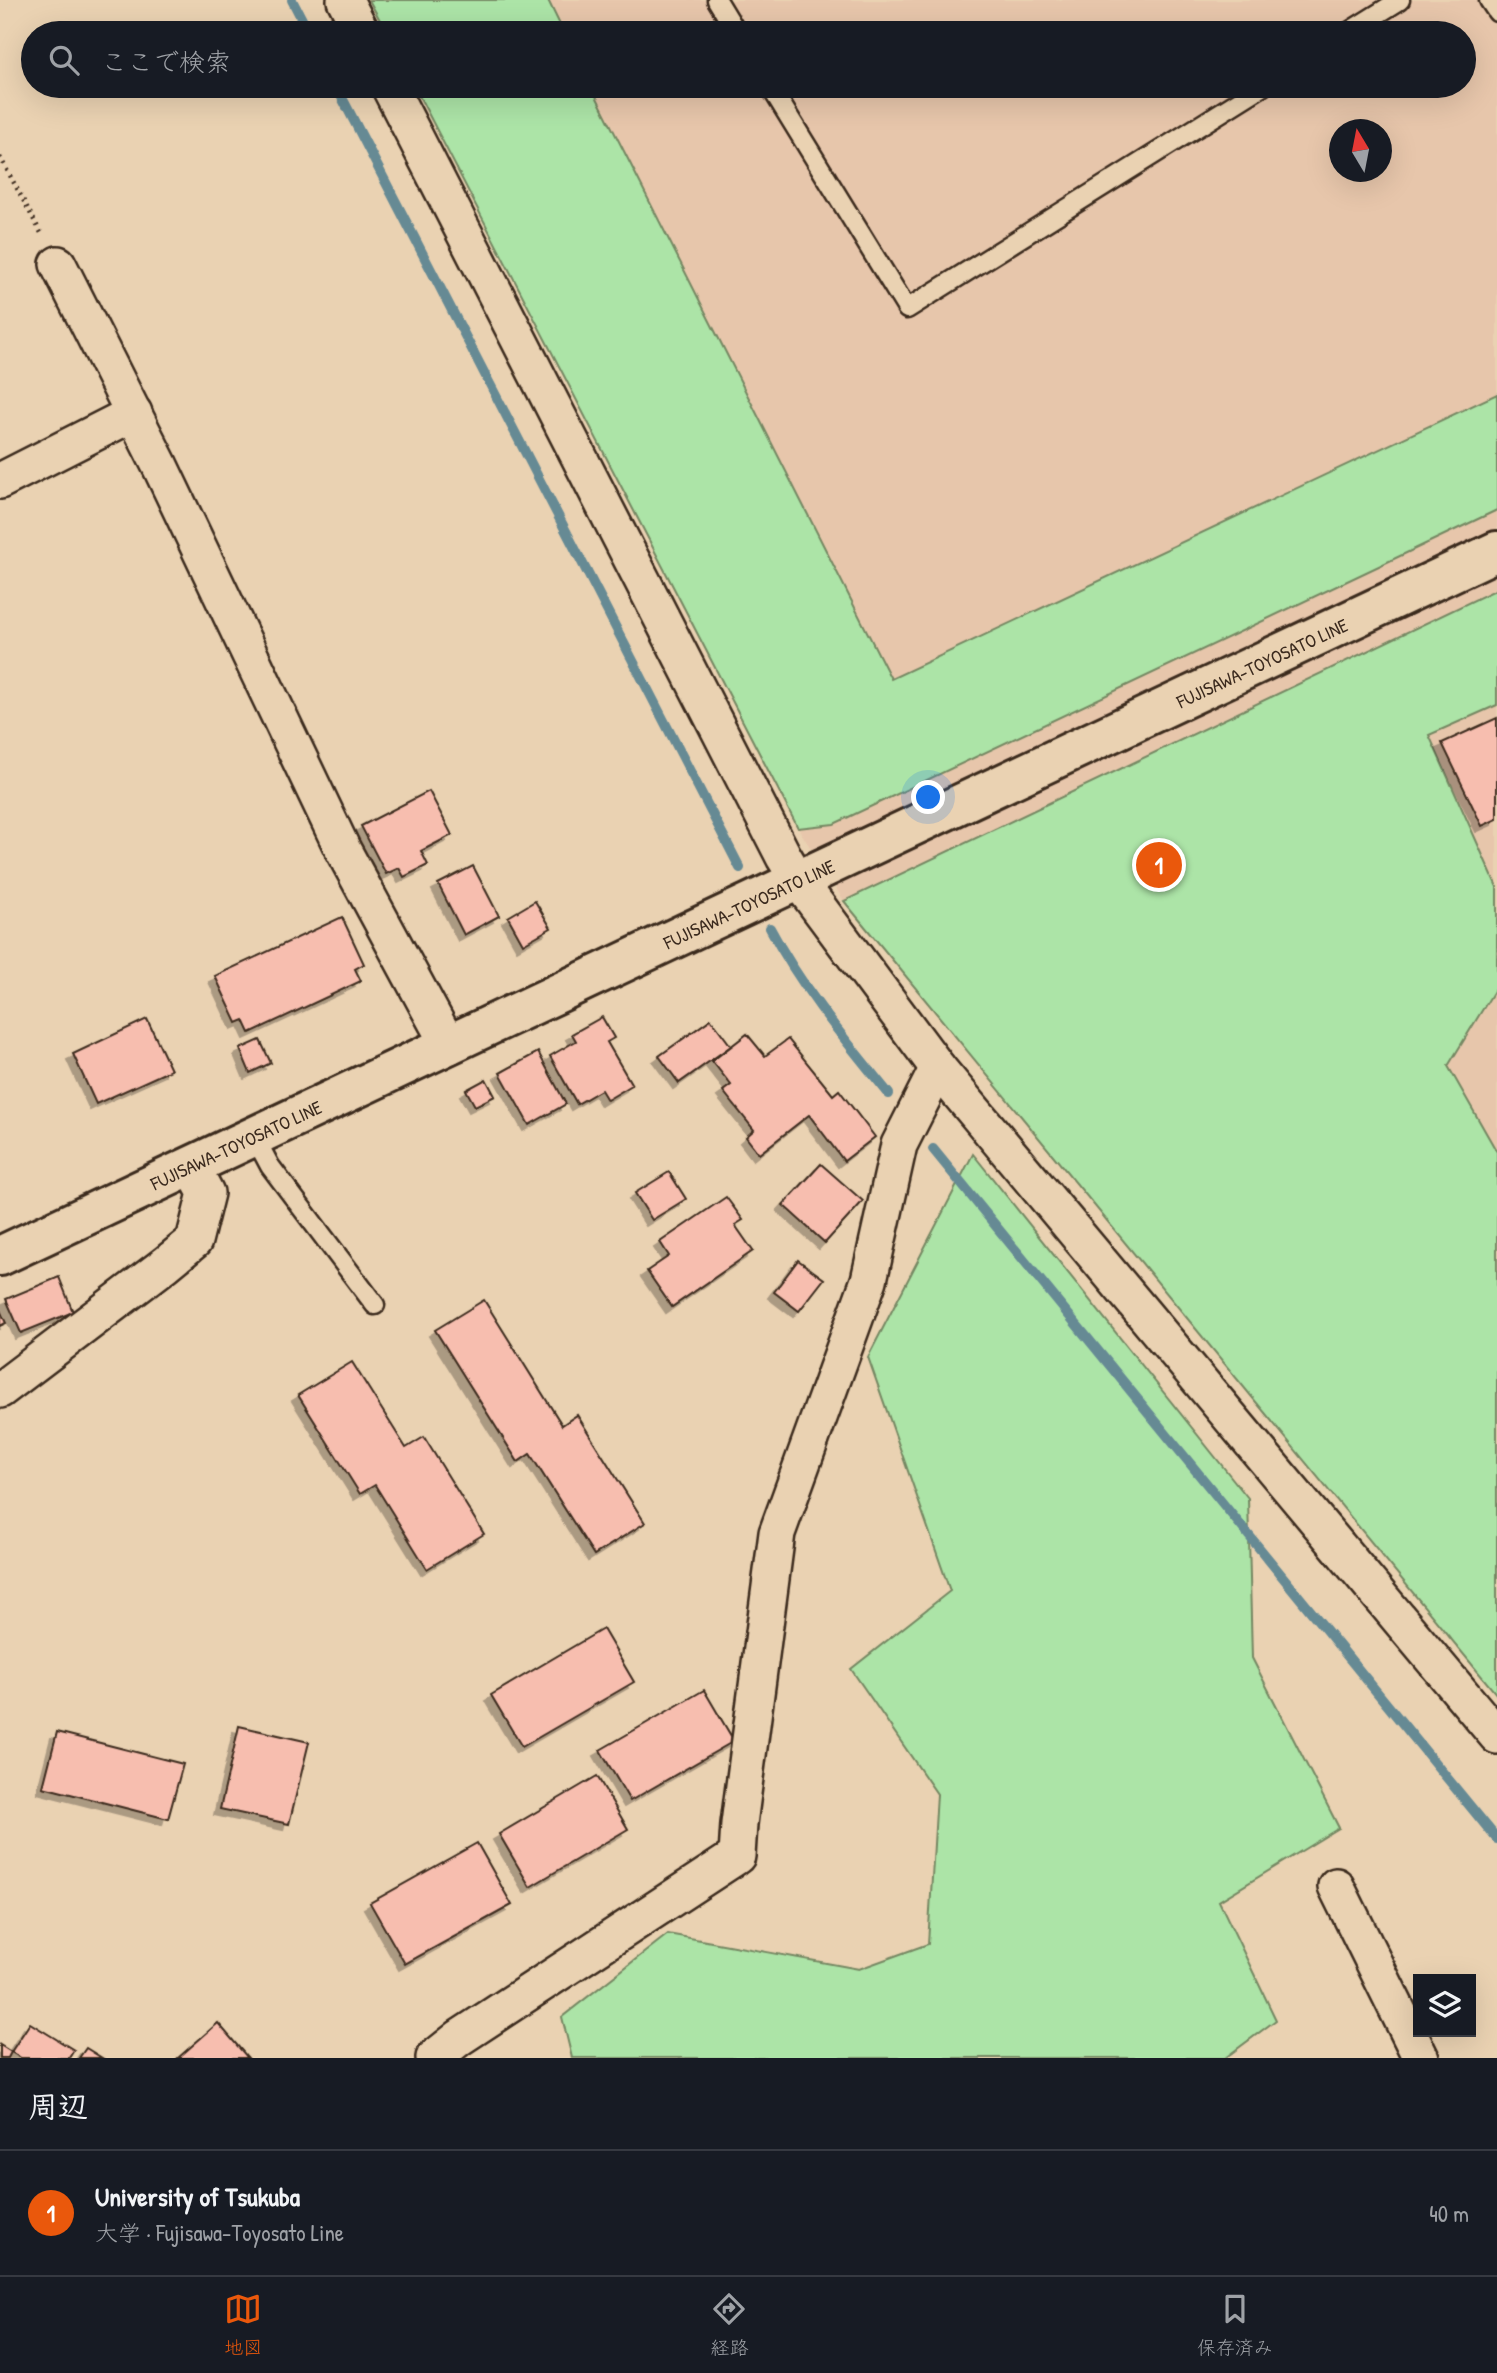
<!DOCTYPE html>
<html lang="ja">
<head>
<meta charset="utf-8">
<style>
	:root { --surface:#171b24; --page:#20242c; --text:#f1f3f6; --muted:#9ea1a6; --line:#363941; --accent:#ea580c }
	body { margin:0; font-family:"Patrick Hand","Klee One",sans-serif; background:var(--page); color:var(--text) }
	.controls { position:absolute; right:21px; bottom:21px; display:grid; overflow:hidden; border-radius:0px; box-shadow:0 7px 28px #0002 }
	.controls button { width:63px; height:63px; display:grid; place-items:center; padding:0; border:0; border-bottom:2px solid var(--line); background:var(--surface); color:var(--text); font:35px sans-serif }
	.compass { position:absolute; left:1329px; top:119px; width:63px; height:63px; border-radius:50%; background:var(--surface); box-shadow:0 7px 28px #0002; rotate:350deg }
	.you { position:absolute; left:929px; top:798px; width:24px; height:24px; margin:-18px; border:5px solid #fff; border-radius:50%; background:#1a73e8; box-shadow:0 0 0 10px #1a73e833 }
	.badge { display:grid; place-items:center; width:46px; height:46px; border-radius:50%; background:var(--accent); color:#fff; font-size:23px; font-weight:700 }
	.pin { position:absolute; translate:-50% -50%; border:4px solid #fff; box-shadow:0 2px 7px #0006 }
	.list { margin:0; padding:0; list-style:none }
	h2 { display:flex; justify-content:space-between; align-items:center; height:91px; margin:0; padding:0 28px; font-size:30px }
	h2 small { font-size:23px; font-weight:400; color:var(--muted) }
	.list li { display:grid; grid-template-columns:46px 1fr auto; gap:21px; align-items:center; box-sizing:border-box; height:126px; padding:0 28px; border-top:2px solid var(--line) }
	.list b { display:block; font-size:26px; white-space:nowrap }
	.list p { margin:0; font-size:23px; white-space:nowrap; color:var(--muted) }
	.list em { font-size:23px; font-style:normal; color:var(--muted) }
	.icon { flex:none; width:38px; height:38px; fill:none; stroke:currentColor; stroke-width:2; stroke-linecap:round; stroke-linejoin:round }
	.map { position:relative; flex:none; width:1497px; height:2058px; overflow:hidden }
	.search { position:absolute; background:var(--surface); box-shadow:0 7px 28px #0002; left:21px; right:21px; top:21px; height:77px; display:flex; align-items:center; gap:18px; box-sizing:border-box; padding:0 24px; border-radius:38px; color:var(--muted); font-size:26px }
	.sheet { height:217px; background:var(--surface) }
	nav { display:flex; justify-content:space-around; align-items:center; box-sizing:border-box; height:98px; border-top:2px solid var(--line); background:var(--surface); font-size:19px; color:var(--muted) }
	nav a { display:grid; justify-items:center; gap:4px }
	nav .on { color:var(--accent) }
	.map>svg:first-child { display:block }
	.built { fill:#e7c6ab; fill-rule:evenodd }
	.green { fill:#ace4a7; stroke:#748762; stroke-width:2 }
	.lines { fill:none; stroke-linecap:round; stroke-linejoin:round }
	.stream { stroke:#668a94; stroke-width:10 }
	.building { fill:#f7beaf; stroke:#3b2a1e; stroke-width:2; filter:url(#shadow) }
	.service-casing { stroke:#3b2a1e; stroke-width:23 }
	.minor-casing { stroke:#3b2a1e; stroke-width:40 }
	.secondary-casing { stroke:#3b2a1e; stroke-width:44 }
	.path { stroke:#3b2a1e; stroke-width:4.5; stroke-dasharray:2 5; stroke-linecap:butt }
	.service { stroke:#ead2b2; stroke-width:18 }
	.minor { stroke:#ead2b2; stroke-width:35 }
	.secondary { stroke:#ead2b2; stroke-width:38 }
	.labels { text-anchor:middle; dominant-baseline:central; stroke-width:6; stroke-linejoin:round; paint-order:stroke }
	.street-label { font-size:19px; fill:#3b2a1e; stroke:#ead2b2 }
</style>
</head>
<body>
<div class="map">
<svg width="1497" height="2058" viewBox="0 0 1497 2058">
	<defs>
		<filter id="shadow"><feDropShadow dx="-6" dy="6" stdDeviation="0" flood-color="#0004"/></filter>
	</defs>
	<rect width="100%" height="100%" fill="#ead2b2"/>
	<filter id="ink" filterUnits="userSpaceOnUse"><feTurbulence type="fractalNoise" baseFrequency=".0143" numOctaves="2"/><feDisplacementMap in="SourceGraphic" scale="14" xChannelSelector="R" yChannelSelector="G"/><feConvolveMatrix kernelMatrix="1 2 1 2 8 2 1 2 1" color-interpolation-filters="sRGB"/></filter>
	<g filter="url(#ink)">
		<!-- built -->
		<path class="built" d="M369,0H1497V1695L844,901L798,828L414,86H1464V33H387ZM1340,130H1382V172H1340Z"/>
		<!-- green -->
		<g class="green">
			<polygon points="369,0 548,0 564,33 387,33"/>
			<polygon points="414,86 591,86 891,679 1497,394 1497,510 834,824 798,828"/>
			<polygon points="1497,589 1497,705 1429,735 1497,887 1497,986 1448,1066 1497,1152 1497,1695 844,901"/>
			<polygon points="973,1154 1248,1498 1252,1658 1339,1828 1219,1901 1276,2020 1225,2058 572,2058 562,2017 668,1934 859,1969 928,1944 937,1794 851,1669 950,1591 868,1357"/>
		</g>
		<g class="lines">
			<!-- stream -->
			<g class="stream">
				<polyline points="292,0 309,33"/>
				<polyline points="336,86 740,868"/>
				<path d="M770,928C802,989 846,1041 889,1094"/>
				<polyline points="933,1149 1497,1839"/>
			</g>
		</g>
		<!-- building -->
		<g class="building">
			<polygon points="1497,718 1497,819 1482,826 1442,743"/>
			<polygon points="429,791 452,835 421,851 428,865 404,877 399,868 386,874 361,826"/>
			<polygon points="473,866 499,916 464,935 438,884"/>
			<polygon points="535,901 551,928 523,944 508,917"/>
			<polygon points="342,917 364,964 355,969 361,981 250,1033 244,1020 237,1023 215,976"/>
			<polygon points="602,1017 614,1038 607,1042 632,1085 607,1100 601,1090 577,1104 550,1056 576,1041 572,1034"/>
			<polygon points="147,1019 171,1070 96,1104 73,1054"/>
			<polygon points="711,1019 731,1046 679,1083 659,1056"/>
			<polygon points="747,1034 765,1056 788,1039 833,1095 839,1090 875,1137 844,1161 809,1115 759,1154 746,1137 754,1130 723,1091 731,1085 712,1061"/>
			<polygon points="260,1040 271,1063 250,1073 240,1049"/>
			<polygon points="538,1052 566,1104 529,1125 500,1073"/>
			<polygon points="486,1079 495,1096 475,1106 466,1090"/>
			<polygon points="821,1164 863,1201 825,1243 783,1205"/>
			<polygon points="669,1172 686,1199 652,1220 635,1193"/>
			<polygon points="726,1197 743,1220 735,1225 753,1251 672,1307 647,1271 669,1256 660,1242"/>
			<polygon points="798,1260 824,1279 799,1311 774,1292"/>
			<polygon points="59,1277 73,1312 21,1333 6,1299"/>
			<polygon points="484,1300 562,1425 577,1415 645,1523 594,1555 530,1454 518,1462 435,1330"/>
			<polygon points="0,1310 6,1323 0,1326"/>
			<polygon points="352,1362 406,1448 424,1437 484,1534 427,1569 375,1485 360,1494 298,1395"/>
			<polygon points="603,1629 634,1682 522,1747 491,1695"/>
			<polygon points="704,1690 734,1741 630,1801 600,1750"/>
			<polygon points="239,1726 309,1742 289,1824 220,1809"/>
			<polygon points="57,1732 183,1764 168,1819 43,1787"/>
			<polygon points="597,1776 628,1829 530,1887 499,1834"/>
			<polygon points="477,1843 512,1905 405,1964 370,1903"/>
			<polygon points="30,2023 74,2050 69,2058 21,2058 11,2052"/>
			<polygon points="218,2023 248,2058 178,2058"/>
			<polygon points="0,2045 11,2052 8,2058 0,2058"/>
			<polygon points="86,2048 102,2058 79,2058"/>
		</g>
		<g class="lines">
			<defs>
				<g id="service">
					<polyline points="717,0 737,33"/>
					<polyline points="1489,0 1497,12"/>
					<polyline points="1347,33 1400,0"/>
					<polyline points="770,86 907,309 1263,86"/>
					<polyline points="254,1136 270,1166 375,1305"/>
				</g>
				<g id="minor">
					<polyline points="345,0 362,33"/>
					<polyline points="389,86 784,857 798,880 938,1068 1497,1736"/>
					<polyline points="58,264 160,466 343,850 449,1046"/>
					<polyline points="0,481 134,413"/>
					<polyline points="0,1390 166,1264 194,1241 206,1193 191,1165"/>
					<polyline points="1336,1886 1421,2058"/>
					<polyline points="434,2058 459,2038 737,1856 739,1824 777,1533 869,1280 899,1145 938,1068"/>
				</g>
				<polyline id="secondary" points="0,1256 1497,551"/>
			</defs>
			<!-- service casing -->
			<use href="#service" class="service-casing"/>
			<!-- minor casing -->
			<use href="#minor" class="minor-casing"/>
			<!-- secondary casing -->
			<use href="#secondary" class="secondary-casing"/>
			<!-- path -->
			<polyline class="path" points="0,157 41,233"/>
			<!-- service -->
			<use href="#service" class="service"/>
			<!-- minor -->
			<use href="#minor" class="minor"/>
			<!-- secondary -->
			<use href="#secondary" class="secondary"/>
		</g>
	</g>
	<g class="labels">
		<!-- street labels -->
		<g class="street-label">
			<text transform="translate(1262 663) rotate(-25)">FUJISAWA-TOYOSATO LINE</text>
			<text transform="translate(749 904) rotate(-25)">FUJISAWA-TOYOSATO LINE</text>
			<text transform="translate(236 1145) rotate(-25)">FUJISAWA-TOYOSATO LINE</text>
		</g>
	</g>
</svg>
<div class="controls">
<button><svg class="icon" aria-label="layers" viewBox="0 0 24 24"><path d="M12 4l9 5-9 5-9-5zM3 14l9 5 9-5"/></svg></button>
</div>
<svg class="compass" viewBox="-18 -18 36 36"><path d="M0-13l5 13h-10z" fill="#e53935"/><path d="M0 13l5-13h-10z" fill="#9ea1a6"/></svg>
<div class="you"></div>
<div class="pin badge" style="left:1159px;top:865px">1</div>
<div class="search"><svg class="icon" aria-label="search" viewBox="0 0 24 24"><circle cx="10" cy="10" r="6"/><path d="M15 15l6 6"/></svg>ここで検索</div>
</div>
<section class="sheet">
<h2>周辺<small></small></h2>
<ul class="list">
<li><span class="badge">1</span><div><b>University of Tsukuba</b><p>大学 · Fujisawa-Toyosato Line</p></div><em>40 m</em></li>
</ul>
</section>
<nav>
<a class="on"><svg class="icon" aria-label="map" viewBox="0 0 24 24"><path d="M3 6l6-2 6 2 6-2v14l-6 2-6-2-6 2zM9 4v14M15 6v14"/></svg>地図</a>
<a><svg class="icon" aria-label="directions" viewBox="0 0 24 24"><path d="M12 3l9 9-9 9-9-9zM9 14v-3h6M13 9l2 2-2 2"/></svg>経路</a>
<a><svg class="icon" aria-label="saved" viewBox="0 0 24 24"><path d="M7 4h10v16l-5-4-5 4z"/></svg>保存済み</a>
</nav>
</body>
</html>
